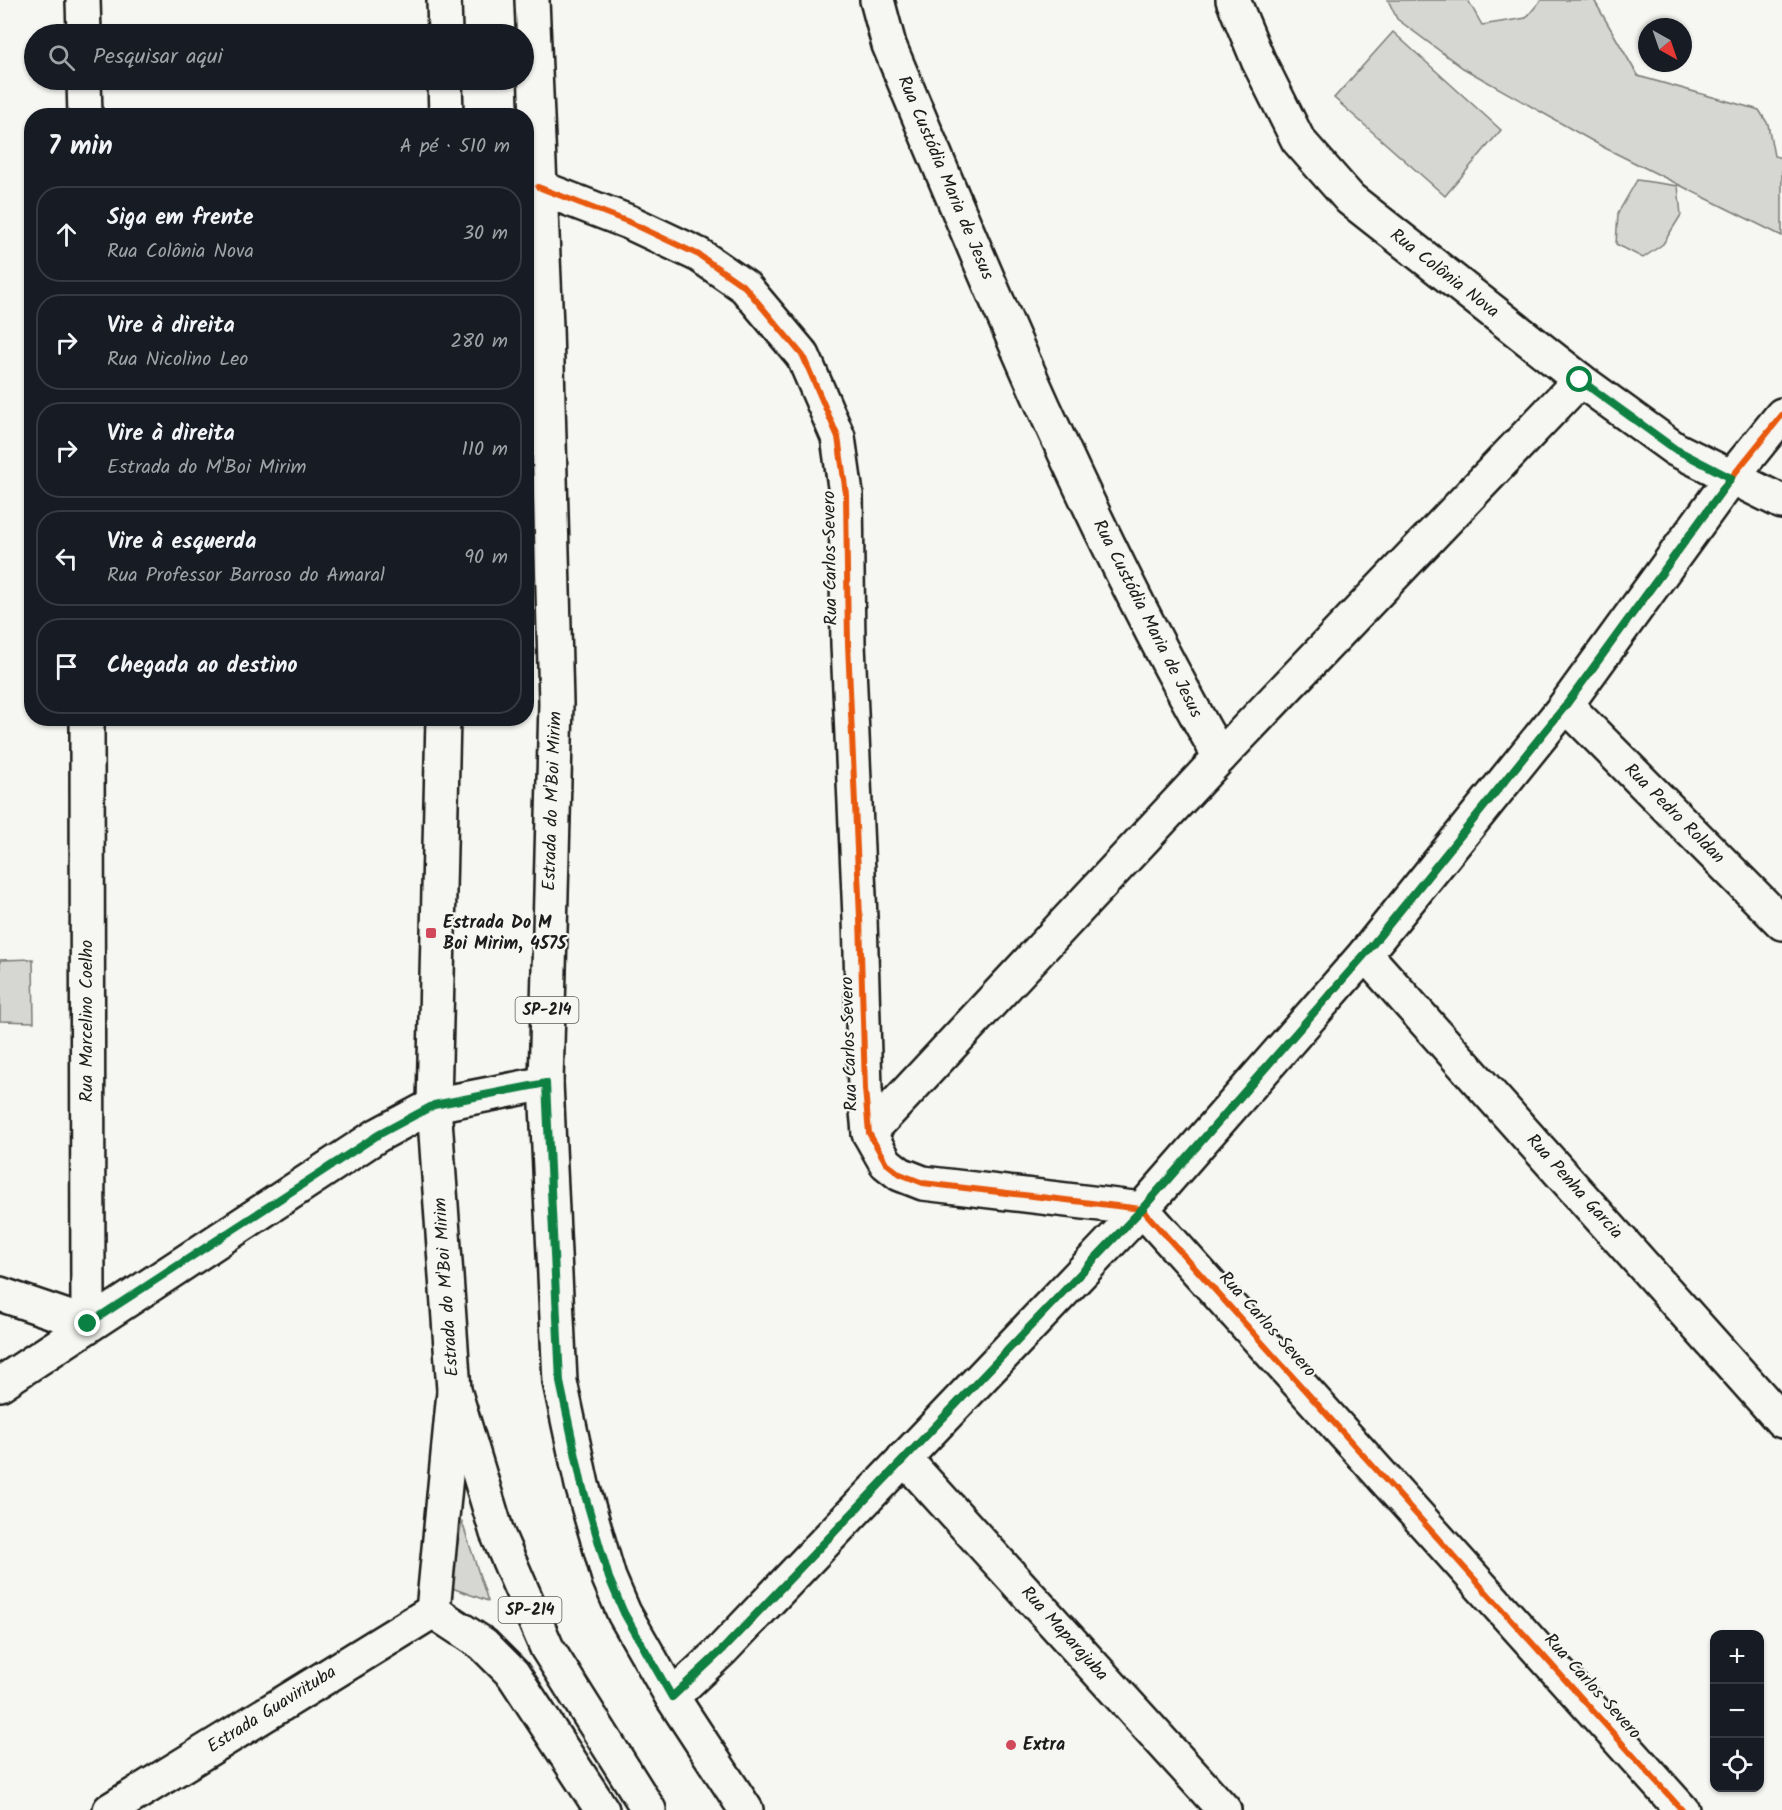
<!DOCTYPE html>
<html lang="pt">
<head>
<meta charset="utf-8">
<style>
	:root { --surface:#171b24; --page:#242831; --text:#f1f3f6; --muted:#9ea1a6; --line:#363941 }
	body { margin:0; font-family:Kalam,sans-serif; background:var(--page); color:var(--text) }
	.controls { position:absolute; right:18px; bottom:18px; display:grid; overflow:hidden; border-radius:12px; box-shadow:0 2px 4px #0004 }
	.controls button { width:54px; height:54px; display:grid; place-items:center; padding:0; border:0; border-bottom:2px solid var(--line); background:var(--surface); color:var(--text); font:30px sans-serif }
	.compass { position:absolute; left:1638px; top:18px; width:54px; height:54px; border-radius:50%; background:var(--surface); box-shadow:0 2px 4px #0004; rotate:140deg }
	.stop { position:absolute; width:18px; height:18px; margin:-14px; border:4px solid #0b8043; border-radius:50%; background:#fff }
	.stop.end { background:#0b8043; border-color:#fff; box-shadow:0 2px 6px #0008 }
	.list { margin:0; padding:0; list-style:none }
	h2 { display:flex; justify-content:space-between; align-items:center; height:78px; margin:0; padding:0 24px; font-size:26px }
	h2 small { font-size:20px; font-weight:400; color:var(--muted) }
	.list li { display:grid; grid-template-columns:39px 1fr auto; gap:18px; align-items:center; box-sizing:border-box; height:96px; margin:0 12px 12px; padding:0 12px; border:2px solid var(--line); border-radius:24px }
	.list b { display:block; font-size:22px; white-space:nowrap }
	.list p { margin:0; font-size:20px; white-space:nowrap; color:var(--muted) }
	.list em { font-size:20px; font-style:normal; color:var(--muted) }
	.icon { flex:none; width:33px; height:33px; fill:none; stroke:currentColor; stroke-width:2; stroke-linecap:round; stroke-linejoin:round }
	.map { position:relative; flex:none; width:1782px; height:1810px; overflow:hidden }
	.search { position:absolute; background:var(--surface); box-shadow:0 2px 4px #0004; left:24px; top:24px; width:510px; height:66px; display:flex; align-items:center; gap:15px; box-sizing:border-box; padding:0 21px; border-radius:33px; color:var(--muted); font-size:22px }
	.panel { position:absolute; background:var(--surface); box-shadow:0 2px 4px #0004; left:24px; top:108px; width:510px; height:618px; border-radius:24px }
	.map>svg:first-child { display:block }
	.green { fill:#d6d6d2; stroke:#797977; stroke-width:1.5 }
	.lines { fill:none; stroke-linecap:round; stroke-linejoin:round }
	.street-casing { stroke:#1c1c1c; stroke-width:38 }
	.secondary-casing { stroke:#1c1c1c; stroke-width:38 }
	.primary-casing { stroke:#1c1c1c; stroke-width:38 }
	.street { stroke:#f6f6f2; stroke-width:33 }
	.secondary { stroke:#f6f6f2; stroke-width:33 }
	.primary { stroke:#f6f6f2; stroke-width:33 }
	.cycleway-casing { stroke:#f6f6f2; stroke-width:10 }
	.cycleway { stroke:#e8590c; stroke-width:6 }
	.route { stroke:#0b8043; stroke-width:8 }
	.poi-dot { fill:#d1495b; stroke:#f6f6f2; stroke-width:2 }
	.labels { text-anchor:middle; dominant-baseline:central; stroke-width:4.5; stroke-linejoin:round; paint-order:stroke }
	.shield { fill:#f6f6f2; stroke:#5d5d5c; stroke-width:1.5 }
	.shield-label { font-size:16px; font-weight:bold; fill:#1c1c1c }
	.street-label { font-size:18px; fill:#1c1c1c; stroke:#f6f6f2 }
	.poi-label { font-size:18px; font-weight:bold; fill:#1c1c1c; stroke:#f6f6f2; text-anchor:start }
</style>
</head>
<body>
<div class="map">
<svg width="1782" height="1810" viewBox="0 0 1782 1810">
	<rect width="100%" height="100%" fill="#f6f6f2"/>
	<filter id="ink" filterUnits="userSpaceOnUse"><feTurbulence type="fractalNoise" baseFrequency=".0167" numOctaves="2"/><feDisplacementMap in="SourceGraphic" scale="12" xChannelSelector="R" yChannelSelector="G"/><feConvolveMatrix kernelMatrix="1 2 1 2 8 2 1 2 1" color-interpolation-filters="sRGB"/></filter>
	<g filter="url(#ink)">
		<!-- green -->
		<g class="green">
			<polygon points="1388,0 1468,0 1482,25 1526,18 1541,0 1594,0 1638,76 1759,110 1768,124 1774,156 1782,158 1782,236 1603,147 1463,68 1397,19"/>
			<polygon points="1393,32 1501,130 1445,196 1334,98"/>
			<polygon points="1637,180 1678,186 1681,215 1663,244 1643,258 1616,244 1618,213"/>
			<polygon points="33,959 34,1022 0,1021 0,960"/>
			<polygon points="462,1522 488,1601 449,1587"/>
		</g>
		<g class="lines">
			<defs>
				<g id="street">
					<polyline points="83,0 84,34"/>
					<path d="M877,0L889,45C990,287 1090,530 1220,757L1580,380"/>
					<polyline points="1233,0 1258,60 1298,140 1350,199 1580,380 1675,449 1782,502"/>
					<polyline points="84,80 85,116"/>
					<polyline points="538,187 629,222 699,255 745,287 803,356 838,437 846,494 848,644 860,918 865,1089 869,1133 886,1163 900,1174 923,1183 1142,1209 1682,1810"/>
					<polyline points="1566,705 1782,923"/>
					<polyline points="87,718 88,1324"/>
					<polyline points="1365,954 1782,1421"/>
					<polyline points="869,1133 1220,757"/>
					<polyline points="0,1294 88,1324"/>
					<polyline points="0,1384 378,1135 434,1105 546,1083"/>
					<polyline points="904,1458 1224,1810"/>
					<polyline points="672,1697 722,1650 1142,1209 1365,954 1566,705 1731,478 1782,415"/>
				</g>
				<g id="secondary">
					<polyline points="433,1611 483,1644 513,1674 602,1810"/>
					<polyline points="433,1611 454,1392"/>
					<polyline points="110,1810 433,1611"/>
				</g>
				<g id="primary">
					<polyline points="444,0 445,34"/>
					<polyline points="532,0 546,327 556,703 546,1083 560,1382 582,1485 609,1578 624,1613 672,1697 746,1810"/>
					<polyline points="445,80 446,116"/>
					<polyline points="443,718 434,1105 454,1390 497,1533 547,1648 649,1810"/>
				</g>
			</defs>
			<!-- street casing -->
			<use href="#street" class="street-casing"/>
			<!-- secondary casing -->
			<use href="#secondary" class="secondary-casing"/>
			<!-- primary casing -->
			<use href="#primary" class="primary-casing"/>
			<!-- street -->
			<use href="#street" class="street"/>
			<!-- secondary -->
			<use href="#secondary" class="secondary"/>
			<!-- primary -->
			<use href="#primary" class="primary"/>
			<defs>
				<g id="cycleway">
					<polyline points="538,187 629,222 699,255 745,287 803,356 838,437 846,494 848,644 860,918 865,1089 869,1133 886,1163 900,1174 923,1183 1142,1209 1682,1810"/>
					<polyline points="672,1697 722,1650 1142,1209 1365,954 1566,705 1731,478 1782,415"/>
				</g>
			</defs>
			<!-- cycleway casing -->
			<use href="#cycleway" class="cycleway-casing"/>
			<!-- cycleway -->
			<use href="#cycleway" class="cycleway"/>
		</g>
	</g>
	<g class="lines" filter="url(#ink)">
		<!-- route -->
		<polyline class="route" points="88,1324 378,1135 434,1105 546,1083 560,1382 582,1485 609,1578 624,1613 672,1697 722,1650 1142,1209 1365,954 1566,705 1731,478 1675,449 1580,380"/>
	</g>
	<!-- markers -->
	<g class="poi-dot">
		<rect x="425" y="927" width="12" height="12" rx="3"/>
		<circle cx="1011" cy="1745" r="6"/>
	</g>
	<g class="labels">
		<!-- shield labels -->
		<g class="shield">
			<rect x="515.5" y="997" width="63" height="26" rx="4.5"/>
			<rect x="498.5" y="1597" width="63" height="26" rx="4.5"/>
		</g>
		<g class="shield-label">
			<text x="547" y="1010">SP-214</text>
			<text x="530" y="1610">SP-214</text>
		</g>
		<!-- street labels -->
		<g class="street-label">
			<text transform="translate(945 178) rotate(67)">Rua Custódia Maria de Jesus</text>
			<text transform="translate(1444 274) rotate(38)">Rua Colônia Nova</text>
			<text transform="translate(831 558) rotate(-91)">Rua Carlos Severo</text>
			<text transform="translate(1147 619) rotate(63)">Rua Custódia Maria de Jesus</text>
			<text transform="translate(553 801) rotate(-88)">Estrada do M'Boi Mirim</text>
			<text transform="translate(1674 814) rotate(45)">Rua Pedro Roldan</text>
			<text transform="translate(87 1021) rotate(-90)">Rua Marcelino Coelho</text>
			<text transform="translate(850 1044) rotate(-92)">Rua Carlos Severo</text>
			<text transform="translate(1574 1187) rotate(48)">Rua Penha Garcia</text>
			<text transform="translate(447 1287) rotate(-94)">Estrada do M'Boi Mirim</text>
			<text transform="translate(1267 1325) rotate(48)">Rua Carlos Severo</text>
			<text transform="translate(1064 1634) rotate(48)">Rua Maparajuba</text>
			<text transform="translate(1592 1687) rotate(48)">Rua Carlos Severo</text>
			<text transform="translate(272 1710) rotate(-32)">Estrada Guavirituba</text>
		</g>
		<!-- poi labels -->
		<g class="poi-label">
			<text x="443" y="923">Estrada Do M<tspan x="443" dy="21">Boi Mirim, 4575</tspan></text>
			<text x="1023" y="1745">Extra</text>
		</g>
	</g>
</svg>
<div class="controls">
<button>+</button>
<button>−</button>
<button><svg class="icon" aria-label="locate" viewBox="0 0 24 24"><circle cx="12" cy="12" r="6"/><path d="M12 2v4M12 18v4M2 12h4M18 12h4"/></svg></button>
</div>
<svg class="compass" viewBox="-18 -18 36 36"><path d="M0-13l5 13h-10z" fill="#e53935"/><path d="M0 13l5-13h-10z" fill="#9ea1a6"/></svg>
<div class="stop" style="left:1580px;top:380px"></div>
<div class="stop end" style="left:88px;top:1324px"></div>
<div class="search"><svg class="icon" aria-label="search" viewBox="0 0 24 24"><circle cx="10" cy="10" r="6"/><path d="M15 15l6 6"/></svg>Pesquisar aqui</div>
<section class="panel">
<h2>7 min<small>A pé · 510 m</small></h2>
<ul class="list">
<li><svg class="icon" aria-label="ahead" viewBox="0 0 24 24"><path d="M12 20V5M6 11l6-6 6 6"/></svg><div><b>Siga em frente</b><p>Rua Colônia Nova</p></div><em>30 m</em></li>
<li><svg class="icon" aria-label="right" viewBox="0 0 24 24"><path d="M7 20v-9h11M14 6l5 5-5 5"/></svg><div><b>Vire à direita</b><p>Rua Nicolino Leo</p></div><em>280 m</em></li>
<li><svg class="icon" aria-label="right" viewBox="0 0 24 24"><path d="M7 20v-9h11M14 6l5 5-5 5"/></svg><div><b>Vire à direita</b><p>Estrada do M'Boi Mirim</p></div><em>110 m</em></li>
<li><svg class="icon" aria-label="left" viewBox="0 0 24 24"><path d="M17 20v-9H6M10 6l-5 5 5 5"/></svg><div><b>Vire à esquerda</b><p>Rua Professor Barroso do Amaral</p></div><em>90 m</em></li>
<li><svg class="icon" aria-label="arrive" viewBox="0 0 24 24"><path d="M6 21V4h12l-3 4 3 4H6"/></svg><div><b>Chegada ao destino</b></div></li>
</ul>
</section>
</div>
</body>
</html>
